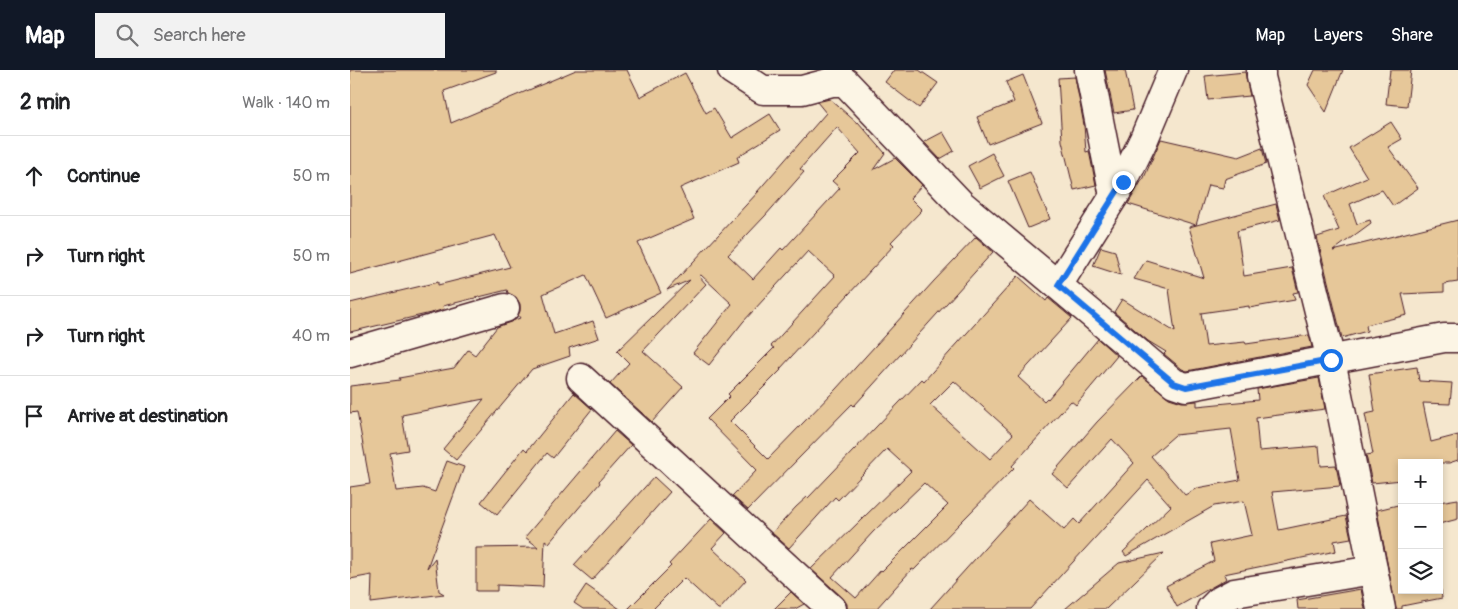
<!DOCTYPE html>
<html lang="en">
<head>
<meta charset="utf-8">
<style>
	:root { --surface:#fff; --page:#f2f2f2; --text:#202124; --muted:#757577; --line:#e0e0e0; --accent:#111827 }
	body { margin:0; font-family:Pangolin,sans-serif; background:var(--page); color:var(--text) }
	.controls { position:absolute; right:15px; bottom:15px; display:grid; overflow:hidden; border-radius:0px; box-shadow:0 2px 8px #0003 }
	.controls button { width:45px; height:45px; display:grid; place-items:center; padding:0; border:0; border-bottom:1px solid var(--line); background:var(--surface); color:var(--text); font:25px sans-serif }
	.stop { position:absolute; width:15px; height:15px; margin:-11px; border:4px solid #1a73e8; border-radius:50%; background:#fff }
	.stop.end { background:#1a73e8; border-color:#fff; box-shadow:0 1px 5px #0008 }
	.list { margin:0; padding:0; list-style:none }
	h2 { display:flex; justify-content:space-between; align-items:center; height:65px; margin:0; padding:0 20px; font-size:21px }
	h2 small { font-size:16px; font-weight:400; color:var(--muted) }
	.list li { display:grid; grid-template-columns:32px 1fr auto; gap:15px; align-items:center; box-sizing:border-box; height:80px; padding:0 20px; border-top:1px solid var(--line) }
	.list b { display:block; font-size:19px; white-space:nowrap }
	.list em { font-size:16px; font-style:normal; color:var(--muted) }
	.icon { flex:none; width:28px; height:28px; fill:none; stroke:currentColor; stroke-width:2; stroke-linecap:round; stroke-linejoin:round }
	.map { position:relative; flex:none; width:1108px; height:539px; overflow:hidden }
	header { display:flex; align-items:center; gap:30px; box-sizing:border-box; height:70px; padding:0 25px; background:var(--accent); color:#fff }
	header strong { font-size:24px }
	nav { display:flex; gap:28px; margin-inline-start:auto; font-size:18px }
	.search { width:350px; height:45px; background:var(--page); display:flex; align-items:center; gap:12px; box-sizing:border-box; padding:0 18px; border-radius:0px; color:var(--muted); font-size:19px }
	main { display:flex }
	aside { flex:1; background:var(--surface) }
	.map>svg:first-child { display:block }
	.building { fill:#e6c799; stroke:#4a1f2b; fill-rule:evenodd }
	.lines { fill:none; stroke-linecap:round; stroke-linejoin:round }
	.minor-casing { stroke:#4a1f2b; stroke-width:31 }
	.minor { stroke:#fcf5e5; stroke-width:28 }
	.route { stroke:#1a73e8; stroke-width:6 }
</style>
</head>
<body>
<header>
<strong>Map</strong>
<div class="search"><svg class="icon" aria-label="search" viewBox="0 0 24 24"><circle cx="10" cy="10" r="6"/><path d="M15 15l6 6"/></svg>Search here</div>
<nav><a>Map</a><a>Layers</a><a>Share</a></nav>
</header>
<main>
<aside>
<h2>2 min<small>Walk · 140 m</small></h2>
<ul class="list">
<li><svg class="icon" aria-label="ahead" viewBox="0 0 24 24"><path d="M12 20V5M6 11l6-6 6 6"/></svg><div><b>Continue</b></div><em>50 m</em></li>
<li><svg class="icon" aria-label="right" viewBox="0 0 24 24"><path d="M7 20v-9h11M14 6l5 5-5 5"/></svg><div><b>Turn right</b></div><em>50 m</em></li>
<li><svg class="icon" aria-label="right" viewBox="0 0 24 24"><path d="M7 20v-9h11M14 6l5 5-5 5"/></svg><div><b>Turn right</b></div><em>40 m</em></li>
<li><svg class="icon" aria-label="arrive" viewBox="0 0 24 24"><path d="M6 21V4h12l-3 4 3 4H6"/></svg><div><b>Arrive at destination</b></div></li>
</ul>
</aside>
<div class="map">
<svg width="1108" height="539" viewBox="0 0 1108 539">
	<rect width="100%" height="100%" fill="#f5e7ce"/>
	<filter id="ink" filterUnits="userSpaceOnUse"><feTurbulence type="fractalNoise" baseFrequency=".02" numOctaves="2"/><feDisplacementMap in="SourceGraphic" scale="10" xChannelSelector="R" yChannelSelector="G"/><feConvolveMatrix kernelMatrix="1 2 1 2 8 2 1 2 1" color-interpolation-filters="sRGB"/></filter>
	<g filter="url(#ink)">
		<!-- building -->
		<g class="building">
			<polygon points="0,0 146,0 146,2 94,21 101,53 226,0 277,0 290,27 335,3 356,43 364,38 382,68 420,44 430,60 387,87 389,92 330,118 344,149 288,173 311,223 256,248 236,205 193,224 204,264 243,251 249,268 219,278 220,286 182,299 106,390 93,379 134,329 52,345 58,380 40,383 46,421 73,418 85,422 97,391 114,397 77,498 85,488 89,521 94,524 21,533 22,505 0,509 0,417 20,414 7,342 0,343 0,316 50,310 49,308 104,298 118,280 125,285 147,257 170,248 168,245 170,241 170,234 166,227 158,223 157,220 93,236 94,239 85,242 0,262 0,233 88,212 88,215 160,197 145,165 0,204"/>
			<polygon points="544,0 569,0 588,13 569,38 535,12"/>
			<polygon points="755,0 775,0 783,40 764,43"/>
			<polygon points="965,0 993,0 976,42 958,15"/>
			<polygon points="1040,0 1061,0 1057,36 1036,34"/>
			<polygon points="895,2 900,26 858,30 855,6"/>
			<polygon points="673,5 692,53 638,74 627,47 664,32 656,12"/>
			<polygon points="725,7 734,55 736,82 739,81 746,115 724,120 712,71 708,8"/>
			<path d="M480,29L507,53L508,52L535,83L523,100L545,88L572,115L560,128L572,140L541,172L544,175L430,299L431,300L380,351L418,389L486,319L584,211L626,167L643,182L504,336L502,334L398,440L382,426L407,400L357,349L380,326L378,324L424,278L421,276L485,206L458,181L393,252L359,295L343,283L382,234L351,205L349,206L356,214L293,281L333,317L302,352L260,314L279,293L267,281L340,210L317,220L409,121L407,122L476,43L467,32ZM487,57L510,83L482,111L490,118L433,180L431,178L403,209L378,185L415,146L454,102L450,99Z"/>
			<polygon points="1041,52 1052,69 1038,77 1068,118 1043,136 1032,120 1000,134 1007,154 1020,150 1021,153 983,181 1108,150 1108,212 1094,214 1094,222 1052,224 1057,245 1016,255 1017,261 992,268 967,167 989,160 974,126 1017,107 999,78"/>
			<polygon points="593,62 604,81 590,89 574,72"/>
			<polygon points="811,69 889,87 912,78 916,94 875,109 873,118 858,115 846,155 778,134 792,110 793,110"/>
			<polygon points="642,83 654,106 630,118 618,96"/>
			<polygon points="680,102 700,149 678,158 658,111"/>
			<polygon points="926,134 930,150 887,161 894,206 942,198 948,222 943,223 945,230 899,238 899,236 851,243 856,276 895,272 896,274 959,265 962,277 837,301 832,299 814,284 816,282 798,271 764,242 772,229 825,262 819,219 784,209 796,190 854,208 839,157"/>
			<polygon points="751,177 765,181 771,205 743,196"/>
			<path d="M668,206L696,231L698,228L722,248L668,307L694,331L697,328L698,329L748,269L767,286L726,335L721,331L662,396L664,398L564,500L562,499L526,539H497V534L493,528L461,499L561,401L537,379L488,430L485,427L439,478L422,463L446,437L457,427L458,428L572,309L574,311ZM604,311L663,364L640,389L580,335ZM574,413L598,435L532,501L531,500L506,528L482,507L523,462Z"/>
			<polygon points="1067,297 1069,311 1102,313 1100,334 1073,333 1081,372 1108,365 1108,390 1099,393 1052,393 1052,410 1022,413 1016,385 1023,384 1015,344 1025,342 1019,304"/>
			<path d="M792,306L819,328L832,332L847,331V336L908,330L907,319L969,308L975,339L906,348L909,381L969,376L971,396L986,395L990,416L922,422L929,460L996,446L1001,468L984,471L986,481L874,504L876,509L827,537L816,516L864,491L860,474L902,465L894,431L864,436L776,486L773,482L821,436L798,410L680,539H580L679,429L714,460L724,449L729,454L784,393L762,369L718,418L702,404L747,352ZM881,359L890,410L847,418L835,425L801,386L825,365Z"/>
			<polygon points="224,323 242,339 203,388 197,383 147,445 131,432 174,378 177,381"/>
			<polygon points="265,361 281,375 249,411 250,413 199,473 195,470 193,517 147,515 147,521 126,521 126,478 188,477 175,467"/>
			<polygon points="304,407 320,422 242,510 224,495"/>
			<polygon points="1108,429 1108,449 1089,454 1089,432"/>
			<polygon points="1052,434 1052,520 1091,520 1092,528 1052,536 1052,539 1046,539 1027,440"/>
			<polygon points="361,449 376,463 362,478 396,510 370,539 368,539 334,508 303,539 278,539 321,496 319,494"/>
			<polygon points="814,483 756,539 715,539 769,493"/>
			<polygon points="236,515 270,539 233,539 224,533"/>
			<polygon points="1011,519 1015,539 948,539 947,530"/>
			<polygon points="441,522 454,534 445,539 424,539"/>
		</g>
		<g class="lines">
			<defs>
				<g id="minor">
					<polyline points="382,0 413,20 452,20 482,12 495,12 611,134 824,313 836,317 1094,268 1108,268"/>
					<polyline points="739,0 764,126"/>
					<polyline points="911,0 911,7 981,290 1031,539"/>
					<polyline points="708,215 773,112 794,69 823,0"/>
					<polyline points="0,283 155,238"/>
					<polyline points="231,308 482,539"/>
					<polyline points="861,539 869,531 884,523 1023,500"/>
				</g>
			</defs>
			<!-- minor casing -->
			<use href="#minor" class="minor-casing"/>
			<!-- minor -->
			<use href="#minor" class="minor"/>
		</g>
	</g>
	<g class="lines" filter="url(#ink)">
		<!-- route -->
		<polyline class="route" points="773,112 708,215 824,313 836,317 981,290"/>
	</g>
</svg>
<div class="controls">
<button>+</button>
<button>−</button>
<button><svg class="icon" aria-label="layers" viewBox="0 0 24 24"><path d="M12 4l9 5-9 5-9-5zM3 14l9 5 9-5"/></svg></button>
</div>
<div class="stop" style="left:981px;top:290px"></div>
<div class="stop end" style="left:773px;top:112px"></div>
</div>
</main>
</body>
</html>
